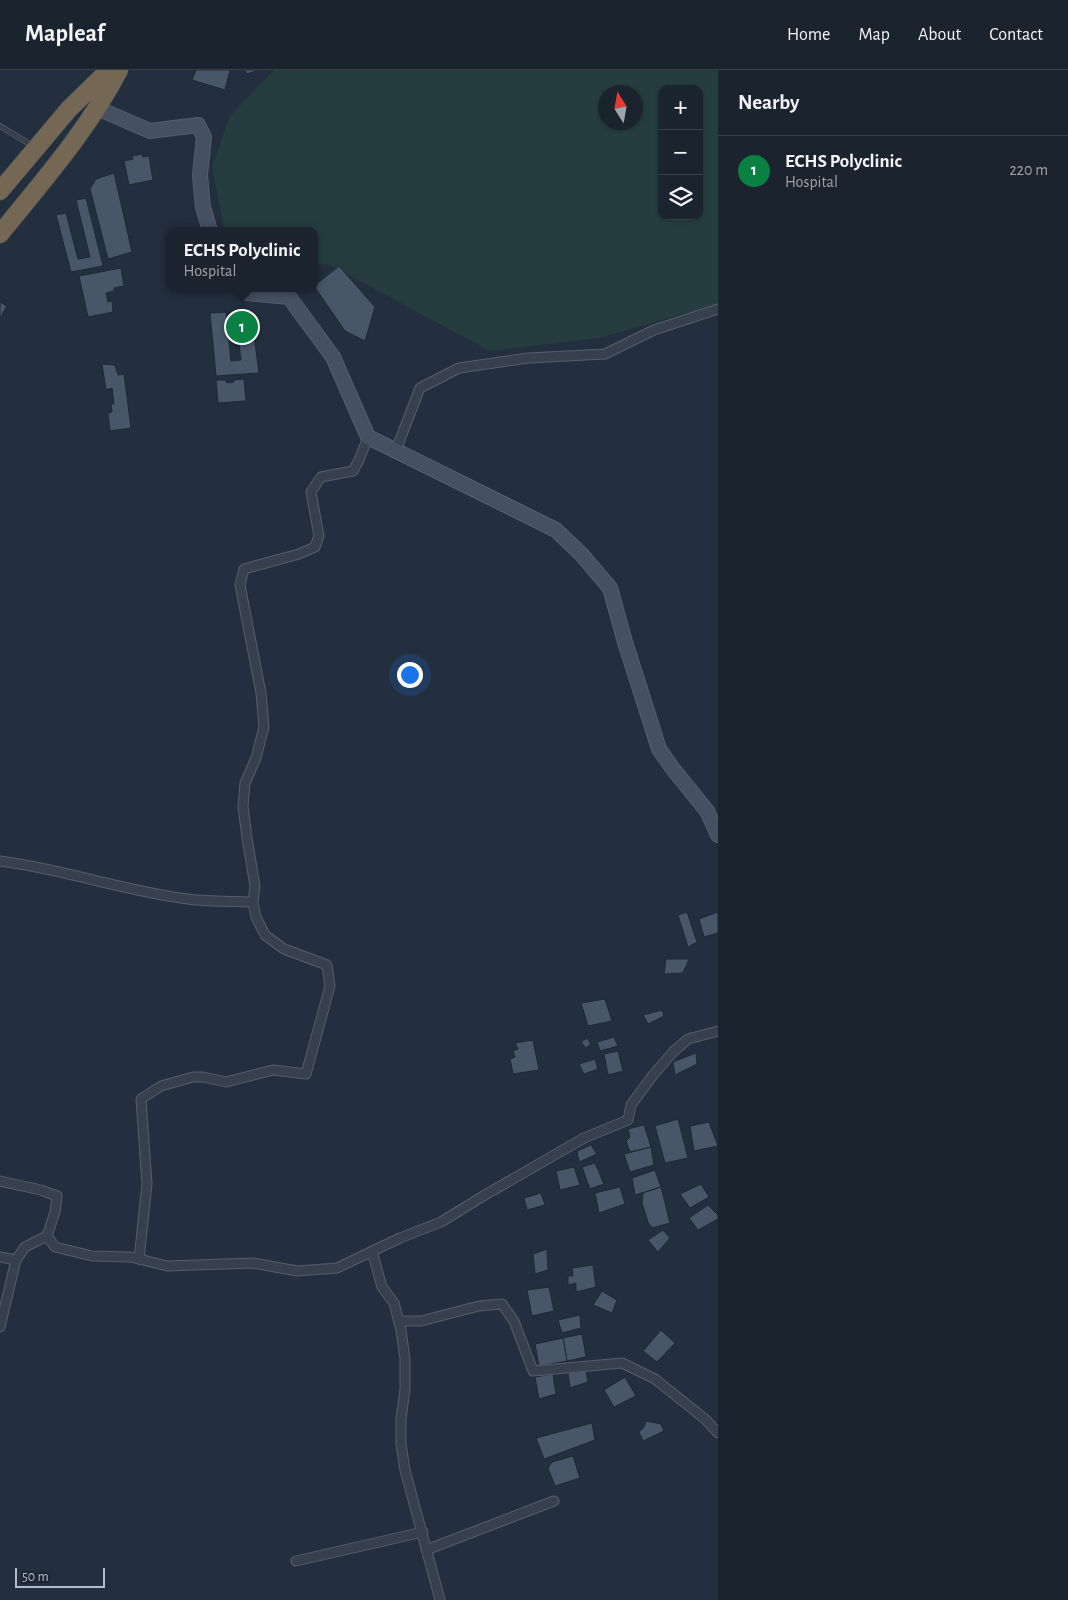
<!DOCTYPE html>
<html lang="en">
<head>
<meta charset="utf-8">
<style>
	:root { --surface:#1a232e; --page:#272f3a; --text:#f1f3f6; --muted:#9fa4aa; --line:#38404a; --accent:#0b8043 }
	body { margin:0; font-family:"Alegreya Sans",sans-serif; background:var(--page); color:var(--text) }
	.controls { position:absolute; right:15px; top:15px; display:grid; overflow:hidden; border-radius:10px; box-shadow:0 1px 4px #0004 }
	.controls button { width:45px; height:45px; display:grid; place-items:center; padding:0; border:0; border-bottom:1px solid var(--line); background:var(--surface); color:var(--text); font:25px sans-serif }
	.compass { position:absolute; left:598px; top:15px; width:45px; height:45px; border-radius:50%; background:var(--surface); box-shadow:0 1px 4px #0004; rotate:349deg }
	.scale { position:absolute; left:15px; bottom:12px; width:90px; box-sizing:border-box; padding-left:5px; border:2px solid #b3bcc9; border-top:0; font-size:14px; line-height:18px; white-space:nowrap; color:#b3bcc9; -webkit-text-stroke:4px #1c2633; paint-order:stroke }
	.you { position:absolute; left:409px; top:604px; width:18px; height:18px; margin:-12px; border:4px solid #fff; border-radius:50%; background:#1a73e8; box-shadow:0 0 0 8px #1a73e833 }
	.badge { display:grid; place-items:center; width:32px; height:32px; border-radius:50%; background:var(--accent); color:#fff; font-size:16px; font-weight:700 }
	.pin { position:absolute; translate:-50% -50%; border:2px solid #fff; box-shadow:0 1px 5px #0006 }
	.popup { position:absolute; left:166px; top:157px; width:152px; height:65px; box-sizing:border-box; display:grid; place-content:center; border-radius:10px; background:var(--surface); filter:drop-shadow(0 1px 4px #0005); font-size:16px; white-space:nowrap; color:var(--muted) }
	.popup b { font-size:19px; color:var(--text) }
	.popup::after { content:''; position:absolute; left:50%; top:100%; margin-left:-10px; border:10px solid transparent; border-top-color:var(--surface) }
	.list { margin:0; padding:0; list-style:none }
	h2 { display:flex; justify-content:space-between; align-items:center; height:65px; margin:0; padding:0 20px; font-size:21px }
	h2 small { font-size:16px; font-weight:400; color:var(--muted) }
	.list li { display:grid; grid-template-columns:32px 1fr auto; gap:15px; align-items:center; box-sizing:border-box; height:70px; padding:0 20px; border-top:1px solid var(--line) }
	.list b { display:block; font-size:19px; white-space:nowrap }
	.list p { margin:0; font-size:16px; white-space:nowrap; color:var(--muted) }
	.list em { font-size:16px; font-style:normal; color:var(--muted) }
	.icon { flex:none; width:28px; height:28px; fill:none; stroke:currentColor; stroke-width:2; stroke-linecap:round; stroke-linejoin:round }
	.map { position:relative; flex:none; width:718px; height:1530px; overflow:hidden }
	header { display:flex; align-items:center; gap:30px; box-sizing:border-box; height:70px; padding:0 25px; background:var(--surface); border-bottom:1px solid var(--line) }
	header strong { font-size:24px }
	nav { display:flex; gap:28px; margin-inline-start:auto; font-size:18px }
	main { display:flex }
	aside { flex:1; background:var(--surface) }
	.map>svg:first-child { display:block }
	.green { fill:#253d3f; fill-rule:evenodd }
	.building { fill:#495667; stroke:#1e2835 }
	.lines { fill:none; stroke-linecap:round; stroke-linejoin:round }
	.lane-casing { stroke:#555f6c; stroke-width:6 }
	.street-casing { stroke:#555f6c; stroke-width:11 }
	.secondary-casing { stroke:#555f6c; stroke-width:16 }
	.highway-casing { stroke:#424c59; stroke-width:19 }
	.lane { stroke:#37414e; stroke-width:4.5 }
	.street { stroke:#37414e; stroke-width:9 }
	.secondary { stroke:#455061; stroke-width:14 }
	.highway { stroke:#746754; stroke-width:18 }
</style>
</head>
<body>
<header>
<strong>Mapleaf</strong>
<nav><a>Home</a><a>Map</a><a>About</a><a>Contact</a></nav>
</header>
<main>
<div class="map">
<svg width="718" height="1530" viewBox="0 0 718 1530">
	<rect width="100%" height="100%" fill="#232f3e"/>
	<!-- green -->
	<path class="green" d="M274,0H718V234L599,268L490,281L328,194L315,195L314,161H227L224,158L212,97L230,46ZM662,19H699V146H662ZM606,22H636V52H606Z"/>
	<!-- building -->
	<g class="building">
		<polygon points="196,0 230,0 225,20 192,10"/>
		<polygon points="245,0 257,0 257,1 246,4"/>
		<polygon points="142,84 143,87 149,86 153,110 129,115 124,91 133,89 132,86"/>
		<polygon points="114,103 132,182 108,189 90,119 96,109"/>
		<polygon points="86,128 103,196 71,202 56,145 66,143 78,189 90,187 76,130"/>
		<polygon points="170,161 170,177 169,177 166,162"/>
		<polygon points="339,196 375,237 365,271 345,261 314,216"/>
		<polygon points="121,198 124,216 114,218 114,221 106,223 108,232 112,231 113,242 88,247 79,206"/>
		<polygon points="0,232 7,236 0,248"/>
		<polygon points="226,242 231,291 241,290 235,244 251,242 259,303 216,306 210,243"/>
		<polygon points="102,294 115,295 118,305 124,304 131,358 110,361 108,343 112,342 111,334 114,334 112,318 106,320"/>
		<polygon points="244,309 246,331 218,333 216,310 225,310 227,313 234,312 233,310"/>
		<polygon points="687,842 697,872 688,877 678,845"/>
		<polygon points="718,842 718,863 704,867 699,849"/>
		<polygon points="666,889 689,889 683,903 664,904"/>
		<polygon points="605,929 612,951 588,956 581,933"/>
		<polygon points="662,940 664,946 648,954 643,945"/>
		<polygon points="614,967 618,976 600,981 597,972"/>
		<polygon points="587,968 591,974 586,978 581,972"/>
		<polygon points="533,970 539,1000 513,1004 510,989 515,987 513,981 518,979 515,973"/>
		<polygon points="618,981 623,1001 608,1005 604,984"/>
		<polygon points="696,983 697,994 675,1005 673,992"/>
		<polygon points="595,989 598,999 584,1004 579,994"/>
		<polygon points="678,1049 688,1088 665,1093 655,1056"/>
		<polygon points="709,1052 718,1076 694,1081 690,1056"/>
		<polygon points="644,1055 651,1077 630,1082 626,1071 630,1067 628,1059"/>
		<polygon points="591,1075 597,1084 579,1092 577,1081"/>
		<polygon points="651,1077 654,1095 630,1102 624,1084"/>
		<polygon points="595,1093 604,1114 590,1119 582,1097"/>
		<polygon points="574,1097 580,1115 560,1120 556,1101"/>
		<polygon points="655,1100 661,1117 635,1125 632,1108"/>
		<polygon points="701,1114 709,1127 690,1138 680,1124"/>
		<polygon points="620,1117 625,1134 599,1143 595,1123"/>
		<polygon points="661,1117 670,1153 652,1158 648,1152 642,1133 643,1123"/>
		<polygon points="541,1123 545,1135 527,1140 524,1128"/>
		<polygon points="708,1135 718,1145 718,1149 698,1160 689,1148"/>
		<polygon points="663,1160 670,1168 658,1182 648,1170"/>
		<polygon points="547,1179 548,1200 535,1204 533,1184"/>
		<polygon points="593,1195 596,1217 576,1222 576,1213 568,1215 568,1206 573,1206 572,1198"/>
		<polygon points="549,1217 554,1241 532,1246 527,1220"/>
		<polygon points="602,1221 617,1230 612,1243 593,1235"/>
		<polygon points="580,1245 581,1258 562,1263 558,1250"/>
		<polygon points="661,1260 675,1273 657,1292 643,1281"/>
		<polygon points="582,1264 586,1287 567,1291 563,1268"/>
		<polygon points="563,1268 567,1291 539,1296 535,1274"/>
		<polygon points="586,1301 588,1312 570,1318 568,1303"/>
		<polygon points="553,1304 556,1324 539,1329 535,1307"/>
		<polygon points="625,1307 636,1326 614,1337 604,1320"/>
		<polygon points="646,1351 661,1354 664,1361 643,1371 639,1362 644,1357"/>
		<polygon points="592,1353 595,1370 544,1389 536,1368"/>
		<polygon points="573,1386 580,1408 555,1416 548,1398 552,1392"/>
	</g>
	<g class="lines">
		<defs>
			<polyline id="lane" points="0,56 33,76"/>
			<g id="street">
				<polyline points="396,380 420,318 459,298 528,288 605,284 654,260 718,239"/>
				<path d="M0,791C63,799 124,821 188,829C209,832 231,831 253,832"/>
				<polyline points="0,1111 41,1120 57,1126 55,1142 47,1166 55,1177 92,1186 131,1187 167,1196 253,1193 297,1201 337,1198 400,1168 441,1152 485,1125 584,1068 628,1050 631,1035 653,1005 674,981 688,969 718,961"/>
				<polyline points="372,1181 382,1217 394,1233 401,1260 405,1289 405,1320 401,1349 401,1374 405,1400 440,1530"/>
				<polyline points="0,1187 16,1190"/>
				<polyline points="139,1189 147,1114 141,1029 161,1016 193,1007 203,1007 226,1012 273,1000 306,1004 330,916 327,895 284,879 265,865 256,847 253,832 255,816 247,768 243,736 245,713 256,688 264,657 261,623 240,515 244,499 299,484 315,477 319,466 311,422 321,407 353,401 359,390 368,367"/>
				<polyline points="399,1251 421,1251 479,1236 502,1234 514,1251 533,1301 622,1293 655,1309 705,1349 718,1363"/>
				<polyline points="0,1257 16,1190 25,1177 47,1166"/>
				<polyline points="426,1480 554,1431"/>
				<polyline points="296,1491 423,1462"/>
			</g>
			<g id="secondary">
				<polyline points="97,38 150,61 198,55 204,67 200,105 203,137 210,161"/>
				<polyline points="243,218 247,223 289,227 333,287 368,367 556,460 582,485 610,518 625,572 659,679 673,699 707,741 718,765"/>
			</g>
			<g id="highway">
				<polyline points="0,121 69,39 109,0"/>
				<path d="M0,164C42,112 88,60 119,0"/>
			</g>
		</defs>
		<!-- lane casing -->
		<use href="#lane" class="lane-casing"/>
		<!-- street casing -->
		<use href="#street" class="street-casing"/>
		<!-- secondary casing -->
		<use href="#secondary" class="secondary-casing"/>
		<!-- highway casing -->
		<use href="#highway" class="highway-casing"/>
		<!-- lane -->
		<use href="#lane" class="lane"/>
		<!-- street -->
		<use href="#street" class="street"/>
		<!-- secondary -->
		<use href="#secondary" class="secondary"/>
		<!-- highway -->
		<use href="#highway" class="highway"/>
	</g>
</svg>
<div class="controls">
<button>+</button>
<button>−</button>
<button><svg class="icon" aria-label="layers" viewBox="0 0 24 24"><path d="M12 4l9 5-9 5-9-5zM3 14l9 5 9-5"/></svg></button>
</div>
<svg class="compass" viewBox="-18 -18 36 36"><path d="M0-13l5 13h-10z" fill="#e53935"/><path d="M0 13l5-13h-10z" fill="#9fa4aa"/></svg>
<div class="scale">50 m</div>
<div class="you"></div>
<div class="pin badge" style="left:242px;top:257px">1</div>
<div class="popup"><b>ECHS Polyclinic</b>Hospital</div>
</div>
<aside>
<h2>Nearby<small></small></h2>
<ul class="list">
<li><span class="badge">1</span><div><b>ECHS Polyclinic</b><p>Hospital</p></div><em>220 m</em></li>
</ul>
</aside>
</main>
</body>
</html>
